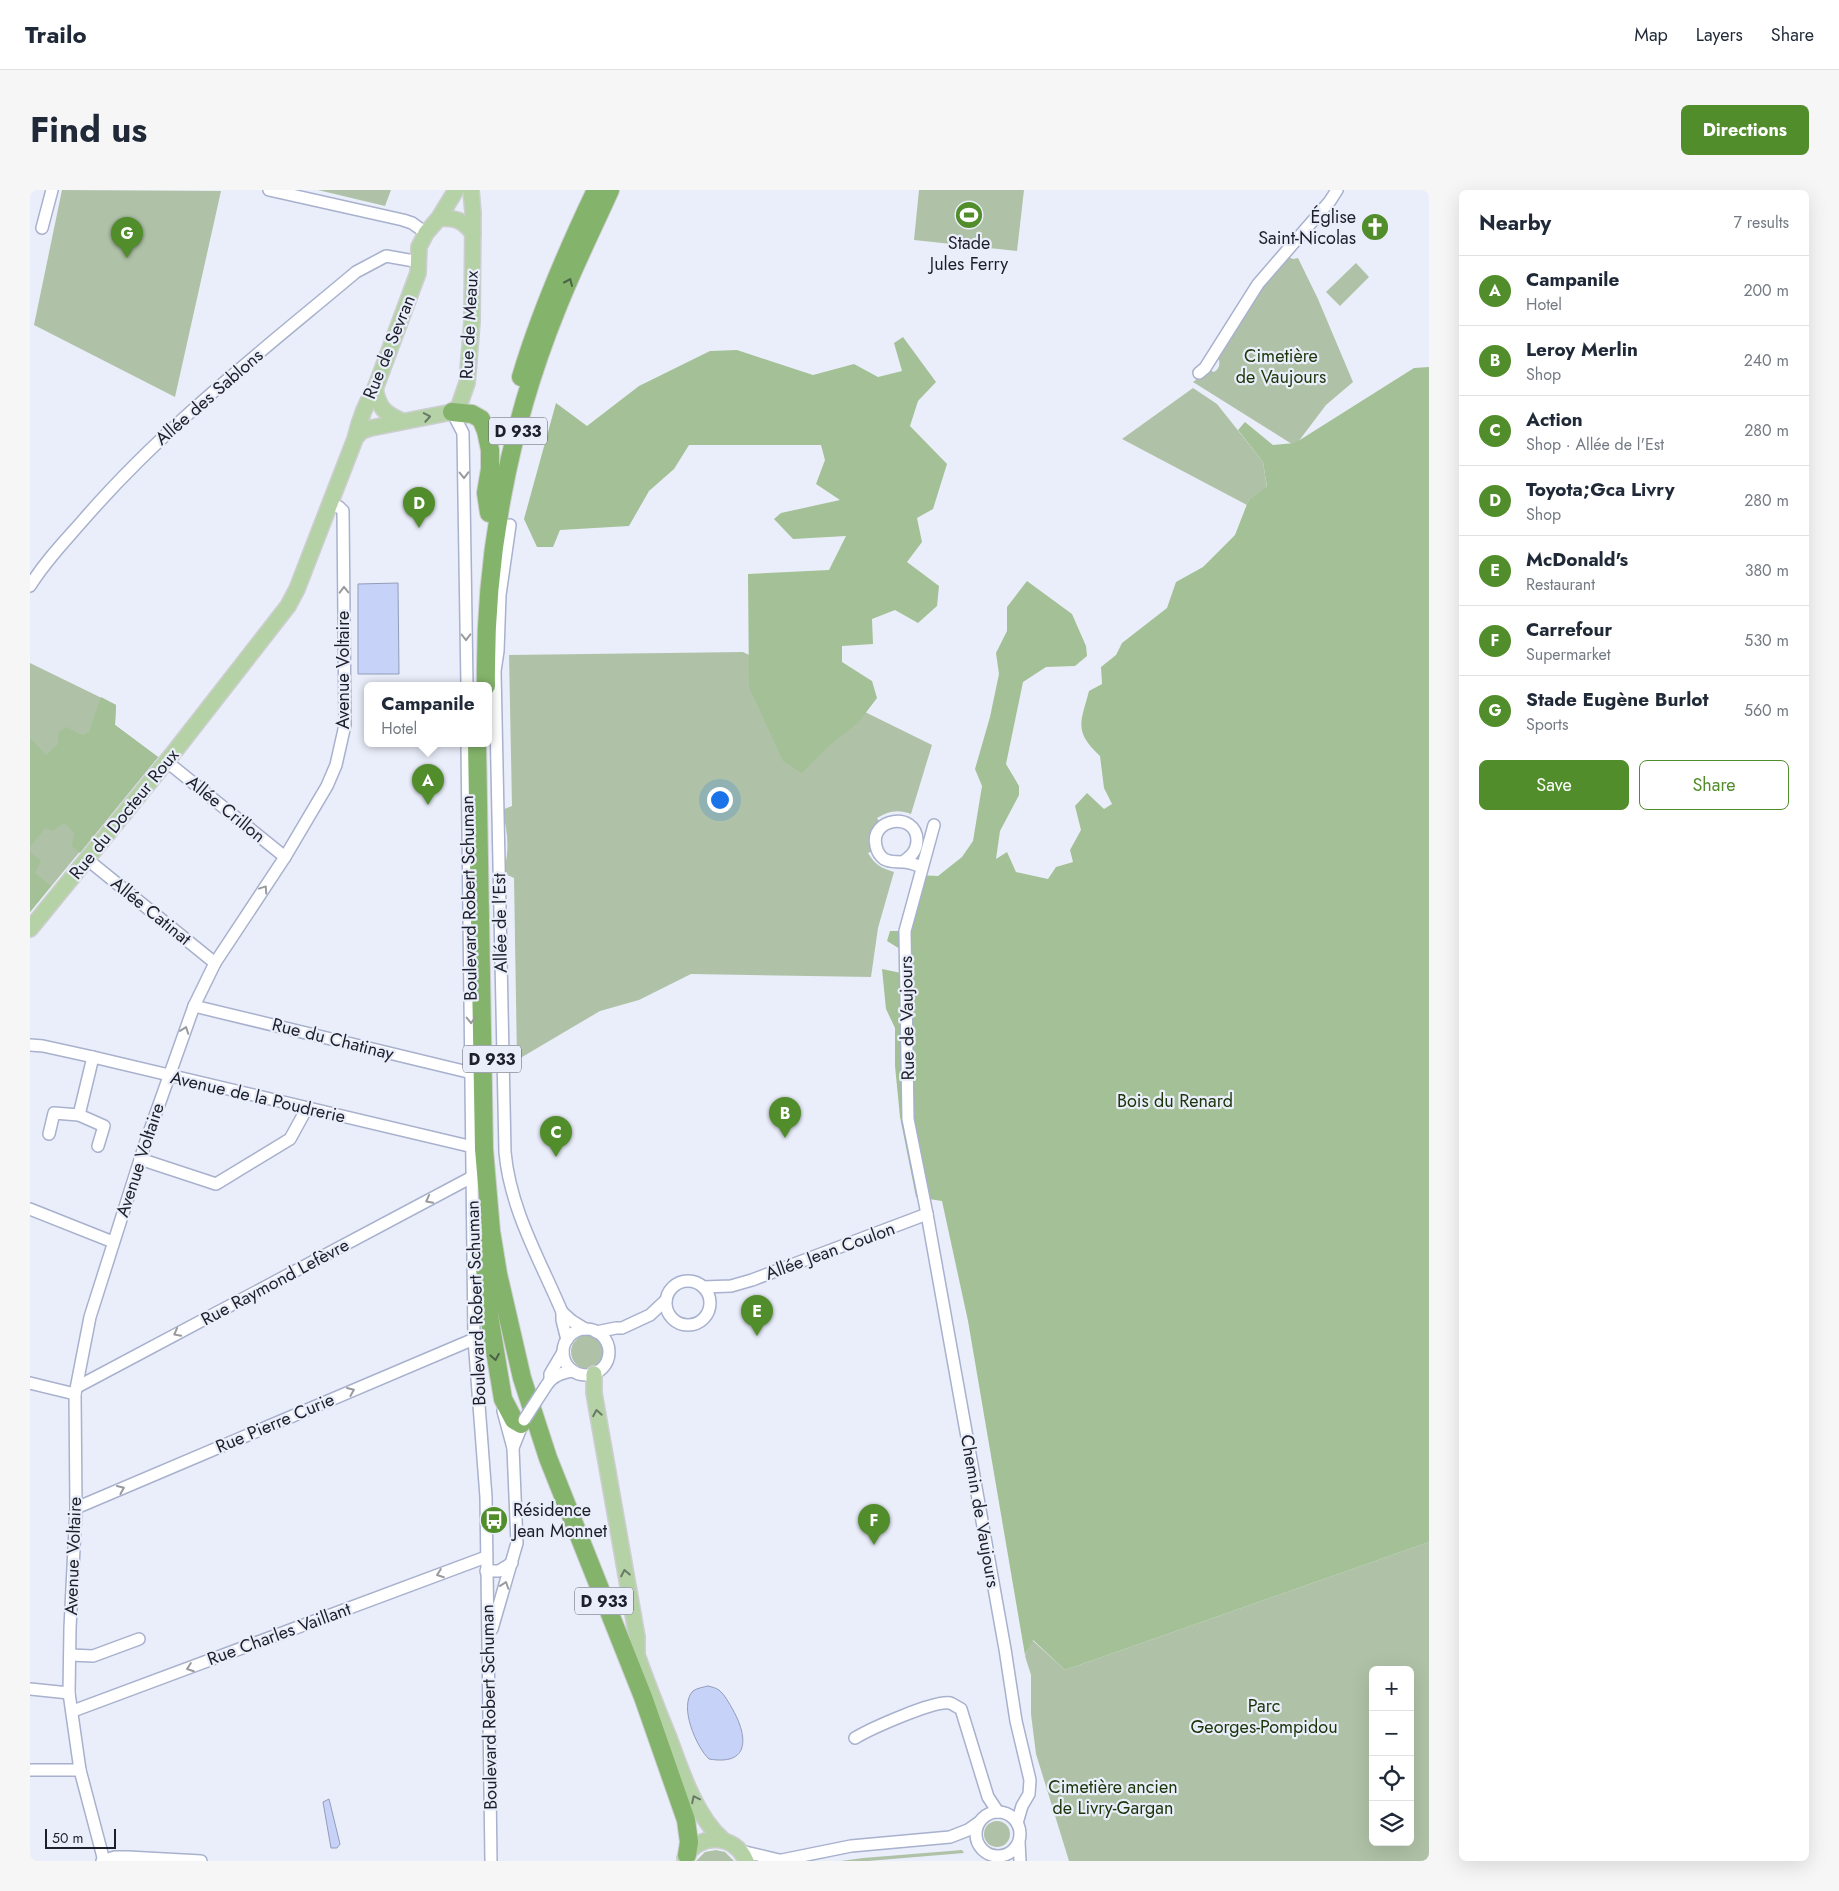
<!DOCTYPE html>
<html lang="en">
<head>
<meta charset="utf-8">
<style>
	:root { --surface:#fff; --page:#f6f6f7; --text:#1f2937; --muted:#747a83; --line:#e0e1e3; --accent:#518d2b }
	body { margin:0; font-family:Jost,sans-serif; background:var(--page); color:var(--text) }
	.controls { position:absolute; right:15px; bottom:15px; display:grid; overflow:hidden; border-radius:8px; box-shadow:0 5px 20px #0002 }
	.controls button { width:45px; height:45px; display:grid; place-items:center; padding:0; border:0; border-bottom:1px solid var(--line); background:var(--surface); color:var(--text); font:25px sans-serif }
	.scale { position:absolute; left:15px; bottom:12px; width:71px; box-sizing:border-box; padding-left:5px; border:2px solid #1d202a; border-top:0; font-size:14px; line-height:18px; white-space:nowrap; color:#1d202a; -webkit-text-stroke:4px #eaeefa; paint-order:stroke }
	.you { position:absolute; left:689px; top:609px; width:18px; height:18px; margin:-12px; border:4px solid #fff; border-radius:50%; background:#1a73e8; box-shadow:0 0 0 8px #1a73e833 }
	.badge { display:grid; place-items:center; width:32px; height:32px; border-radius:50%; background:var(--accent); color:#fff; font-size:16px; font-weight:700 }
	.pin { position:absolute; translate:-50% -41px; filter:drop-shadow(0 1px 2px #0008) }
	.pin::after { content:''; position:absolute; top:26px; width:18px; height:15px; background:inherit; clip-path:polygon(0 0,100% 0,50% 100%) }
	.popup { position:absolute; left:334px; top:492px; width:128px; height:65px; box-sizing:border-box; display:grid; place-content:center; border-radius:8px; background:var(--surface); filter:drop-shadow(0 1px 4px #0005); font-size:16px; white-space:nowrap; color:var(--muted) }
	.popup b { font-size:19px; color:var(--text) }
	.popup::after { content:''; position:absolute; left:50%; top:100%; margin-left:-10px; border:10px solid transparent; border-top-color:var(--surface) }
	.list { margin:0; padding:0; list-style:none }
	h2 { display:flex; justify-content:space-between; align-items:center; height:65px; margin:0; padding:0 20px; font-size:21px }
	h2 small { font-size:16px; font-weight:400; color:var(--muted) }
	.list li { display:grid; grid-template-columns:32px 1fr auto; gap:15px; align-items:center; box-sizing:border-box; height:70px; padding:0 20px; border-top:1px solid var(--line) }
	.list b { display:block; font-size:19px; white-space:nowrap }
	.list p { margin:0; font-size:16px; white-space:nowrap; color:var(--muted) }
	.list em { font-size:16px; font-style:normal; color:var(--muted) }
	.actions { display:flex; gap:10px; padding:15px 20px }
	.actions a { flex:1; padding:11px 0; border:1px solid var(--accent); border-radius:8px; text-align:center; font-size:18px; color:var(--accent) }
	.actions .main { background:var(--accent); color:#fff }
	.icon { flex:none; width:28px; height:28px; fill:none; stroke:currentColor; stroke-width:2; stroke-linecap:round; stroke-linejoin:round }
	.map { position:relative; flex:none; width:1399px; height:1671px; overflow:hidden; border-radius:8px }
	header { display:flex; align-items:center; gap:30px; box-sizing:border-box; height:70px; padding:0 25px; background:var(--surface); border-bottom:1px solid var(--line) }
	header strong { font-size:24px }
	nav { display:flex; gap:28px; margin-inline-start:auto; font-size:18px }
	.intro { display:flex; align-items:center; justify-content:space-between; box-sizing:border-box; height:120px; padding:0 30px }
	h1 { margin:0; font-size:35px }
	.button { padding:12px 22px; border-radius:8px; background:var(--accent); color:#fff; font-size:18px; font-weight:700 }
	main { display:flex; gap:30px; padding:0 30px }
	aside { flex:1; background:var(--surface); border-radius:8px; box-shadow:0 5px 20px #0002 }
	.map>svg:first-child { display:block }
	.green { fill:#afc2a7; fill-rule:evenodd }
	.forest { fill:#a4c096 }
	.water { fill:#c6d2f7; stroke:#939dba }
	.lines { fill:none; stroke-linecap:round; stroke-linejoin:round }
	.minor-casing { stroke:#a8b1cd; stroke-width:14 }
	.major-casing { stroke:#cdced0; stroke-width:18 }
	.highway-casing { stroke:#cdced0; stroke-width:20 }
	.minor { stroke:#fff; stroke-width:11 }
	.major { stroke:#b5d2a6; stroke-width:15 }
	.highway { stroke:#84b46b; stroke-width:18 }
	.minor-bridge-casing { stroke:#a8b1cd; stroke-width:14; stroke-linecap:butt }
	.minor-bridge { stroke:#fff; stroke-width:11 }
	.oneway { stroke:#4b6347 }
	.oneway2 { stroke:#697968 }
	.oneway3 { stroke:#999b9f }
	.labels { text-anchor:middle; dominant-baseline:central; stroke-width:4.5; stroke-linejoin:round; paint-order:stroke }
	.shield { fill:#eaeefa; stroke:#5a5e68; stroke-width:1 }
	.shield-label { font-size:16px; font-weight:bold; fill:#1d202a }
	.poi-label { font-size:18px; fill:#1d202a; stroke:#eaeefa; text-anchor:end }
	.street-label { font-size:18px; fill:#1d202a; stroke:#eaeefa }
	.park-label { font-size:18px; fill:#1a3508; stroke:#eaeefa }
</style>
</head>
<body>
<header>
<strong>Trailo</strong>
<nav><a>Map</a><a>Layers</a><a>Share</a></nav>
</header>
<div class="intro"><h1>Find us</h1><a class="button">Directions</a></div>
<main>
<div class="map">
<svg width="1399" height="1671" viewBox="0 0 1399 1671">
	<rect width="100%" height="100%" fill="#eaeefa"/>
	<!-- green -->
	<g class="green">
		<polygon points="32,0 191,1 145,207 4,135"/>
		<polygon points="288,0 361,0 355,16"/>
		<polygon points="889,0 994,0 987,61 884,50"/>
		<path d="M1257,66L1263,69L1268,68L1288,109L1323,192L1296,215L1265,256L1163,192L1179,180L1184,182C1189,179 1190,175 1189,170L1187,168L1227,103Z"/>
		<polygon points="1326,73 1339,87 1310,116 1296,102"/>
		<polygon points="1163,198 1187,214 1233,272 1237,298 1219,309 1217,315 1092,249"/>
		<path d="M713,462L902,555L881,624C868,619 858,621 847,628L849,631C841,641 839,648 843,661L838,663C845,675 851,678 864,682L848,738L841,787L661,784L609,810L570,821L487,870L484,688L473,683C480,662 478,641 472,620L482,616L479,465Z"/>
		<polygon points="0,473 86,515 85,535 128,567 0,722"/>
		<circle cx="558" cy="1162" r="17"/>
		<path d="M1399,1352V1668L1394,1671H1039L1006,1564L1001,1524V1485L995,1466L1002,1450L1035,1480ZM1343,1480H1380V1652H1343Z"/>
		<circle cx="967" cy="1644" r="13"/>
		<polygon points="686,1660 695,1662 704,1671 666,1671 675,1662"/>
		<polygon points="932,1660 934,1663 838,1671 811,1671 833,1668"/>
	</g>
	<!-- forest -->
	<g class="forest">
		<polygon points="873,147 906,192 888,211 880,236 917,274 903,319 887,328 892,352 877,372 909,396 907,416 888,433 865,420 842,429 843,454 812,456 812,472 842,491 847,508 828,533 800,555 772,583 753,571 719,497 718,384 799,380 816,346 763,349 744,329 751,323 810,310 786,294 795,270 791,255 659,255 644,279 619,301 599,336 530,340 523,357 507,357 494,329 526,213 557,236 609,196 680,161 707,160 783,185 824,174 848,187 872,181 864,153"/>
		<path d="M1399,177V1352L1035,1480L1003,1450L995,1465L938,1131L912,1011L886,1007L870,927L865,876V838L856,819L852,779L876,784L875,762L857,751L860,741H875L889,685L908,686L932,667L943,651L952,596L945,579L960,527L969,484L966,463L977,441V417L997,391L1042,424L1056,456L1057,466L1045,476L1016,477L993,492L976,574L989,596V605L970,641L966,669L977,662L986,682L1018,689L1026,677L1043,672L1040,660L1051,640L1045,616L1057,603L1074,619L1082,614L1074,598L1070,566C1043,541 1051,532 1059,501L1072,494L1071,477L1086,465L1092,453L1137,418L1146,392L1173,377L1205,345L1219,309L1237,297L1233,272L1208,240L1215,232L1243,255L1265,253L1384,178Z"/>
		<polygon points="71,507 86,515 85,535 128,567 50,663 42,656 44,643 38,636 33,633 23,641 15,638 0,657 0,548 16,565 28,554 28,543 36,537 53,545 59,542"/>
		<polygon points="0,662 11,671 5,683 21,696 0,722"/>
	</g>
	<!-- water -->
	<g class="water">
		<polygon points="368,393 369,484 328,484 328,394"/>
		<path d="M678,1496C682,1497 686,1498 689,1500C695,1505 699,1513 703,1520C718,1547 720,1576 679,1569C667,1558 648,1516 663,1501C667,1498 674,1497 678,1496Z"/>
		<polygon points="299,1609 310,1654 307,1658 301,1658 293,1612"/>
	</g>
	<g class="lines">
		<defs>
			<g id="minor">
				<polyline points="239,0 373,30 382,33 396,43"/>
				<polyline points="12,38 22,0"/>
				<polyline points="1169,183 1175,178 1228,94 1300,11 1307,0"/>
				<polyline points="422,222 433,243 437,496"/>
				<path d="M480,335L470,405L468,461L465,481L475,962C480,1019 510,1070 532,1122L542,1131L555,1139"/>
				<path d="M0,396C15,371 36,350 55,328C136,235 232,161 326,82L356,66L390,72"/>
				<polyline points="437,554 444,1149 456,1307 461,1671"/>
				<polyline points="136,571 255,667"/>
				<polyline points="904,635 875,741 878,929 897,1024 975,1459 986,1531 1000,1590 999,1604 992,1616 987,1633"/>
				<polyline points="58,670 185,773"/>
				<path d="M873,672C881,666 887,661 887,650C886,621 839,628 846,656C847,661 850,666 854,669C861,673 866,671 873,672C879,672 886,675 892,677"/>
				<polyline points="164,816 442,883"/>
				<polyline points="0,855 13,856 63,867 443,957"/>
				<polyline points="49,925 63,867"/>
				<polyline points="19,944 24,923 49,925 74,936 68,956"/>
				<polyline points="110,969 186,994 260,949 277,918"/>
				<polyline points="0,1019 83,1052"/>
				<circle cx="658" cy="1113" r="22"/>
				<polyline points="673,1097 701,1096 722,1090 897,1024"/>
				<polyline points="532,1122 532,1130 537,1150"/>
				<circle cx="556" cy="1162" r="23"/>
				<polyline points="566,1142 586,1138 592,1138 620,1125 636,1110"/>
				<polyline points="520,1190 520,1184 533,1162"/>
				<polyline points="0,1193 45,1204"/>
				<path d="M516,1196C522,1186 531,1183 542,1181"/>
				<polyline points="47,1197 442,987"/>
				<polyline points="473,1221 483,1258"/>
				<polyline points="46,1318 444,1149"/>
				<polyline points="456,1381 469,1381 482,1373"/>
				<polyline points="462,1439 487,1353 483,1258 494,1230"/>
				<polyline points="40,1465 63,1466 109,1449"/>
				<polyline points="0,1499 39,1503"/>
				<polyline points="43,1521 456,1367"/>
				<path d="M825,1548C840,1539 904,1510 920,1513C923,1514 927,1517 931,1519L958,1607L968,1622"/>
				<polyline points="0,1580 50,1580"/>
				<circle cx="968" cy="1644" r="22"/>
				<polyline points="989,1652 990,1671"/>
				<polyline points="711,1661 749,1670"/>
				<polyline points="72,1671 85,1667 98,1667 171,1671"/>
				<polyline points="74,1671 50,1580 39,1503 40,1438 46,1318 45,1204 60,1127 115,954 164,816 185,773 255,667 297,596 306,575 315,535 313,321 309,317 300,314"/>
				<polyline points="747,1671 821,1656 920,1647 938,1640 948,1633"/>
			</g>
			<g id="major">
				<path d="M409,28C427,28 432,30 443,43"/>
				<path d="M345,199C349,218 354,223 372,231"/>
				<polyline points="326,247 332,241 341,238 422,222 429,216 437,193 442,132 443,23 441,0"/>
				<path d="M0,739L145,561L258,416L267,399L325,249C329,232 335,214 345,199L388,83L389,57L396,43L409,28L426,0"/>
				<path d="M564,1184V1203L607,1447V1465C617,1493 628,1521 639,1548C651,1581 666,1626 692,1649"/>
				<path d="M655,1668C669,1642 705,1644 716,1671"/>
			</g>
			<g id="highway">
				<path d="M491,187C510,123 537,61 566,0"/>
				<polyline points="422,222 442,224 451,229 456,241 460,260 460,279 456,303 459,323"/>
				<path d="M456,496C454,369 478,240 526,121C542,80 562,40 580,0"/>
				<polyline points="447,554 454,959 461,1041 468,1084 492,1188 518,1268 613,1507 656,1630 659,1652 657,1665"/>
				<polyline points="453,1054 459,1125 473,1209 484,1230 491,1234"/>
			</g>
		</defs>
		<!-- minor casing -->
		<use href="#minor" class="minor-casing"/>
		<!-- major casing -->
		<use href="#major" class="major-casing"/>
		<!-- highway casing -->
		<use href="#highway" class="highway-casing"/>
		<!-- minor -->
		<use href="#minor" class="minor"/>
		<!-- major -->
		<use href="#major" class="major"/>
		<!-- highway -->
		<use href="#highway" class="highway"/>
		<defs>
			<polyline id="minor-bridge" points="494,1230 516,1196"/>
		</defs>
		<!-- minor-bridge casing -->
		<use href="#minor-bridge" class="minor-bridge-casing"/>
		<!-- minor-bridge -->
		<use href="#minor-bridge" class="minor-bridge"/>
	</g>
	<!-- one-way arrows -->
	<defs><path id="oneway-chevron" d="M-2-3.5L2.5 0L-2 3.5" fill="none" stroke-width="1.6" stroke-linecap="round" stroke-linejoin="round" transform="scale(1.25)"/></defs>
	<g class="oneway">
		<use href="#oneway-chevron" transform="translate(539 92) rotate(-66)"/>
		<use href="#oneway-chevron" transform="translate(465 1167) rotate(80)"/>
	</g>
	<g class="oneway2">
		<use href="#oneway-chevron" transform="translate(397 227) rotate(-10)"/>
		<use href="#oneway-chevron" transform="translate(567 1223) rotate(-100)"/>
		<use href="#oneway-chevron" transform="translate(595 1383) rotate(-101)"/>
		<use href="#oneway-chevron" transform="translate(665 1609) rotate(-116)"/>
	</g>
	<g class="oneway3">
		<use href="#oneway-chevron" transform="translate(434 285) rotate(89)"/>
		<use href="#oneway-chevron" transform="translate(314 400) rotate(-91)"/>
		<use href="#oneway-chevron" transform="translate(436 447) rotate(89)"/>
		<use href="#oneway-chevron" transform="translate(234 699) rotate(-56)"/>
		<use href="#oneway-chevron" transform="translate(441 830) rotate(89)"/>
		<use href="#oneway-chevron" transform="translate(155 840) rotate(-70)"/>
		<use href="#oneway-chevron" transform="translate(399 1010) rotate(152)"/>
		<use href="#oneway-chevron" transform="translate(147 1143) rotate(152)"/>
		<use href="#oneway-chevron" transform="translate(321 1201) rotate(-23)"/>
		<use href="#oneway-chevron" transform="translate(91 1299) rotate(-23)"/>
		<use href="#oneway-chevron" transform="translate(410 1384) rotate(160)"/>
		<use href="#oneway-chevron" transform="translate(475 1395) rotate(-71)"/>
		<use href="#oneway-chevron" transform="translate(160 1478) rotate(160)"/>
	</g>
	<!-- icons -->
	<defs>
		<symbol id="stadium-disc" viewBox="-11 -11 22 22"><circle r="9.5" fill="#518d2b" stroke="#eaeefa"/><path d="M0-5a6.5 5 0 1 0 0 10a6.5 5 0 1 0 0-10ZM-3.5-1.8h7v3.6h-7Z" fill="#fff"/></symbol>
		<symbol id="church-disc" viewBox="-11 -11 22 22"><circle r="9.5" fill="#518d2b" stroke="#eaeefa"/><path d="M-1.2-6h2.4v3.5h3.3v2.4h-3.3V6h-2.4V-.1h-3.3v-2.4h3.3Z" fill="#fff"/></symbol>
		<symbol id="bus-disc" viewBox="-11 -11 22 22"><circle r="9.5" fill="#518d2b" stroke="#eaeefa"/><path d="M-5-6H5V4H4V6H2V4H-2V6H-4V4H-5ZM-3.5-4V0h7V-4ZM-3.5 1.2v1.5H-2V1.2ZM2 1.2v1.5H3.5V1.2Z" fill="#fff"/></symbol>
	</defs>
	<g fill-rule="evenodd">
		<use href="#stadium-disc" x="923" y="9" width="32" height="32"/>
		<use href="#church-disc" x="1329" y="21" width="32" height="32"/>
		<use href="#bus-disc" x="448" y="1314" width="32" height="32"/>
	</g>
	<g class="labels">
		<!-- shield labels -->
		<g class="shield">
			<rect x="459" y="227.5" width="58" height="27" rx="4"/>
			<rect x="433" y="855.5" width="58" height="27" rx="4"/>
			<rect x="545" y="1397.5" width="58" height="27" rx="4"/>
		</g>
		<g class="shield-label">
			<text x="488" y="241">D 933</text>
			<text x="462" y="869">D 933</text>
			<text x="574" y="1411">D 933</text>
		</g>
		<!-- poi labels -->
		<g class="poi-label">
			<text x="1326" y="27">Église<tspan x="1326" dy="21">Saint-Nicolas</tspan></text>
			<text x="939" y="53" text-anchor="middle">Stade<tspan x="939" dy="21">Jules Ferry</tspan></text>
			<text x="483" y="1320" text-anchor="start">Résidence<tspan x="483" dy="21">Jean Monnet</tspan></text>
		</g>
		<!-- street labels -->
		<g class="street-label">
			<text transform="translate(439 135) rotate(-87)">Rue de Meaux</text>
			<text transform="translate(359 157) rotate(-68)">Rue de Sevran</text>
			<text transform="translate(179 207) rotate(-41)">Allée des Sablons</text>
			<text transform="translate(313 480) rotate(-90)">Avenue Voltaire</text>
			<text transform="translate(196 619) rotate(39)">Allée Crillon</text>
			<text transform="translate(94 624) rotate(-51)">Rue du Docteur Roux</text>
			<text transform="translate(439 708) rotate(-91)">Boulevard Robert Schuman</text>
			<text transform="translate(121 721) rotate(39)">Allée Catinat</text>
			<text transform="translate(470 733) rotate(-91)">Allée de l'Est</text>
			<text transform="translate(877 828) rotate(-91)">Rue de Vaujours</text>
			<text transform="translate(303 849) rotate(14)">Rue du Chatinay</text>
			<text transform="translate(228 907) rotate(13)">Avenue de la Poudrerie</text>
			<text transform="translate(110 970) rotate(-72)">Avenue Voltaire</text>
			<text transform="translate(800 1061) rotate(-20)">Allée Jean Coulon</text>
			<text transform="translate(245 1092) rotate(-28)">Rue Raymond Lefèvre</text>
			<text transform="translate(446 1113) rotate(-92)">Boulevard Robert Schuman</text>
			<text transform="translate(245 1233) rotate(-23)">Rue Pierre Curie</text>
			<text transform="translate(950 1321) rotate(80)">Chemin de Vaujours</text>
			<text transform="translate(43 1366) rotate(-88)">Avenue Voltaire</text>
			<text transform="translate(249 1444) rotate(-20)">Rue Charles Vaillant</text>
			<text transform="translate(459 1517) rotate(-91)">Boulevard Robert Schuman</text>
		</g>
		<!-- park labels -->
		<g class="park-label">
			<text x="1251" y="166">Cimetière<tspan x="1251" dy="21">de Vaujours</tspan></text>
			<text x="1145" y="911">Bois du Renard</text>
			<text x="1234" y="1516">Parc<tspan x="1234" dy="21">Georges-Pompidou</tspan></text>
			<text x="1083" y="1597">Cimetière ancien<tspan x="1083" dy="21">de Livry-Gargan</tspan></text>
		</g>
	</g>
</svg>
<div class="controls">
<button>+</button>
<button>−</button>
<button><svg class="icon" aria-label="locate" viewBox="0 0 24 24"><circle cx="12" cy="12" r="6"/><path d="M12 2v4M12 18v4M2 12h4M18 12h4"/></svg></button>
<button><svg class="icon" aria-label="layers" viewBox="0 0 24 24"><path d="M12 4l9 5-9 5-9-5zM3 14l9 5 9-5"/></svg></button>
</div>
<div class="scale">50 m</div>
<div class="you"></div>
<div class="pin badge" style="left:398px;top:615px">A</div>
<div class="popup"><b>Campanile</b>Hotel</div>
<div class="pin badge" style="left:755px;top:948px">B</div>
<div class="pin badge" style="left:526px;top:967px">C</div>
<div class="pin badge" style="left:389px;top:338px">D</div>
<div class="pin badge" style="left:727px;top:1146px">E</div>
<div class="pin badge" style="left:844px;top:1355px">F</div>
<div class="pin badge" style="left:97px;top:68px">G</div>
</div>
<aside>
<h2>Nearby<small>7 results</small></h2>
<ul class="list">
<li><span class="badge">A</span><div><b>Campanile</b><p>Hotel</p></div><em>200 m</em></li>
<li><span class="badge">B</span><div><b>Leroy Merlin</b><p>Shop</p></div><em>240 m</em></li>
<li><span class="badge">C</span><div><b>Action</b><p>Shop · Allée de l'Est</p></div><em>280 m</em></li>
<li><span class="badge">D</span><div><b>Toyota;Gca Livry</b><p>Shop</p></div><em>280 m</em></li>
<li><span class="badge">E</span><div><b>McDonald's</b><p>Restaurant</p></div><em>380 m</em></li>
<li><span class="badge">F</span><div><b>Carrefour</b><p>Supermarket</p></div><em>530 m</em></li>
<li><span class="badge">G</span><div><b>Stade Eugène Burlot</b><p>Sports</p></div><em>560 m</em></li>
</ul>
<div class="actions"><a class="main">Save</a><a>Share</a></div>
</aside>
</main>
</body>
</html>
